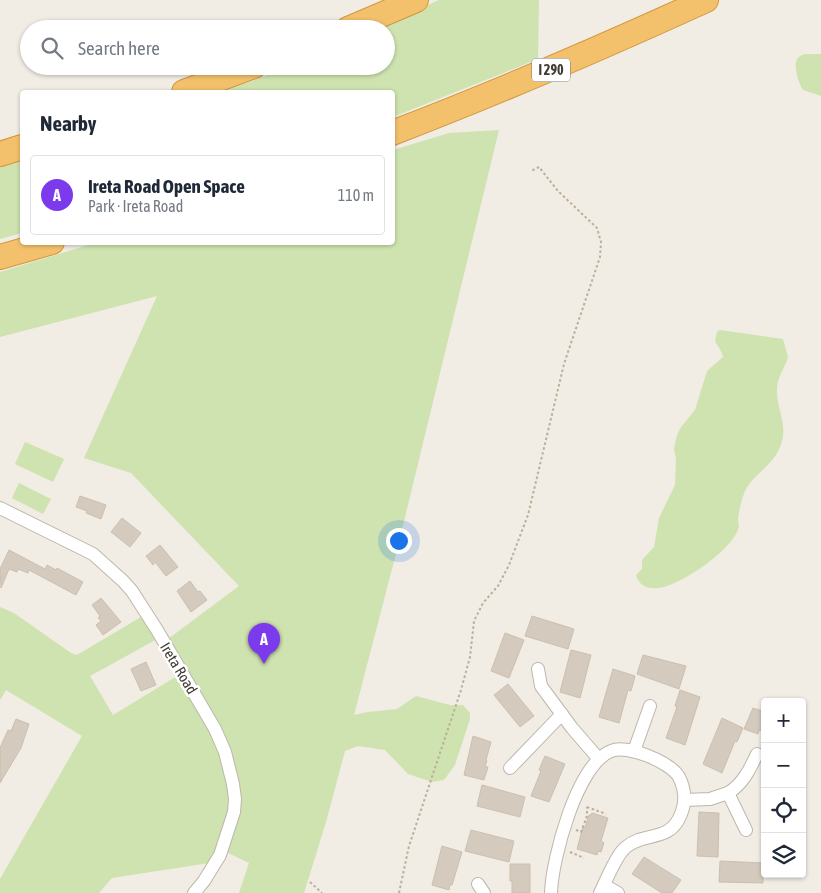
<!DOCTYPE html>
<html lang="en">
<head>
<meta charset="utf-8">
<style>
	:root { --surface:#fff; --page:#f6f6f7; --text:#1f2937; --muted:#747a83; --line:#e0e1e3; --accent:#7c3aed }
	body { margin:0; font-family:"Asap Condensed",sans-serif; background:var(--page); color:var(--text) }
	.controls { position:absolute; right:15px; bottom:15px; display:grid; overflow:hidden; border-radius:5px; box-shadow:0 1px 4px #0004 }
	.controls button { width:45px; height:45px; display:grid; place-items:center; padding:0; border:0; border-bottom:1px solid var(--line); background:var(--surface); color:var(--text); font:25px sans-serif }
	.you { position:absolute; left:398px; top:540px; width:18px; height:18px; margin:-12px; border:4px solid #fff; border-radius:50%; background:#1a73e8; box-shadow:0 0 0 8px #1a73e833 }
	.badge { display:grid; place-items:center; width:32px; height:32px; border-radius:50%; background:var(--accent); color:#fff; font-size:16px; font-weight:700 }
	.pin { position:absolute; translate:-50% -41px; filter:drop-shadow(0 1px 2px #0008) }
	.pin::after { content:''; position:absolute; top:26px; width:18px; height:15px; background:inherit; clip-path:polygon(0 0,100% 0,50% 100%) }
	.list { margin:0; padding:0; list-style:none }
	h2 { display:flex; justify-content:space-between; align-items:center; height:65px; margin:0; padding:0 20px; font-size:21px }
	h2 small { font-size:16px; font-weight:400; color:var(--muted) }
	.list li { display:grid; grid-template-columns:32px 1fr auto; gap:15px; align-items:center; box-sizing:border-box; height:80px; margin:0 10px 10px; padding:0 10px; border:1px solid var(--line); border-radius:5px }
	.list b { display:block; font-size:19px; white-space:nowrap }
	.list p { margin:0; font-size:16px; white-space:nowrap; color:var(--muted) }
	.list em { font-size:16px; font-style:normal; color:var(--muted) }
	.icon { flex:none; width:28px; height:28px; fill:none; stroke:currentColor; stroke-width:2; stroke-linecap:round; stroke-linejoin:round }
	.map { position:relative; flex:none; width:821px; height:893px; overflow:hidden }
	.search { position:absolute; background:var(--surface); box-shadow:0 1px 4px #0004; left:20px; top:20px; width:375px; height:55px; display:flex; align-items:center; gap:12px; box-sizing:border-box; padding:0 18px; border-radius:28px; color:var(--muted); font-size:19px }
	.panel { position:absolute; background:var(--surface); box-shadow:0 1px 4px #0004; left:20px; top:90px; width:375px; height:155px; border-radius:5px }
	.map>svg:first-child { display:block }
	.green { fill:#cee3af }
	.building { fill:#d4cabd; stroke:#ccbfae }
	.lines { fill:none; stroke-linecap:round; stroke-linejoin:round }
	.street-casing { stroke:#beb6ab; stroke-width:14 }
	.highway-casing { stroke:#d2953d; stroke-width:26 }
	.path { stroke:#bcae9a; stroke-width:2; stroke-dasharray:2.5 2.5; stroke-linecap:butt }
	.street { stroke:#fff; stroke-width:12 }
	.highway { stroke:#f3c16c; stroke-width:24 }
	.labels { text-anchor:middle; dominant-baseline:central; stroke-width:5; stroke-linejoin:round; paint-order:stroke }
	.shield { fill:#fff; stroke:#7b7671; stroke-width:1 }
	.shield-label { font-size:14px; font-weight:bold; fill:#423c34 }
	.street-label { font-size:15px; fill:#423c34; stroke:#fff }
</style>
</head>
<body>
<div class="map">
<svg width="821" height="893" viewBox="0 0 821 893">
	<rect width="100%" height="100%" fill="#f1ece4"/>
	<!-- green -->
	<g class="green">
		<polygon points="439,0 539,0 538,59 393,117 392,92 219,92 294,66 386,66 386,29 376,29"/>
		<path d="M810,54H821V96L803,90C799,84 792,64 798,58C801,54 806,54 810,54Z"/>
		<polygon points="499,130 398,546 354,715 368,712 397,709 416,696 450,705 463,705 470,713 470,719 455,765 444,780 432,782 408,774 385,750 358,746 345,751 326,822 304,893 239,893 249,863 222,850 216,862 112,878 99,893 0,893 0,879 82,736 6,690 0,700 0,607 14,613 71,653 77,655 146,614 161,637 90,676 113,715 182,673 164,642 239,586 131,473 84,458 157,296 0,337 0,272 95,243 392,242 393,150 449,133"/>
		<polygon points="22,157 22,233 0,239 0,164"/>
		<path d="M720,330L783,339L788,357C785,368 777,377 777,389C776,407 787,423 782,441C775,466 757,470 746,489C742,497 739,510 738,519C738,520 739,525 739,526C735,548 687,580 667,586C655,590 640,590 636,575L642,569V560L654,547L659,518L675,485L676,459L674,449L677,435L681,427L695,410L707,371L723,357L722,353L715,341L717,332Z"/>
		<polygon points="25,442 64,459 53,482 15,464"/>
		<polygon points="19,483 51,499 43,514 12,498"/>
	</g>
	<!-- building -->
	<g class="building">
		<polygon points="80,496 106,505 101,519 86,513 87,511 76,507"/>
		<polygon points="122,518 141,533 130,547 111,532"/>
		<polygon points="160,545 178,567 166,576 155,562 153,565 146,556"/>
		<polygon points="9,550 45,569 47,565 56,570 57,568 83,582 76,595 29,570 28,573 18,569 17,572 9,569 1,588 0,569"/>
		<polygon points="190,581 198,592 200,591 207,600 191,612 177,591"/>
		<polygon points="101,598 121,622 103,635 96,625 101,621 98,618 100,616 92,605"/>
		<polygon points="532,616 574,629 568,649 525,636"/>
		<polygon points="505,633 524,640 509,678 491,671"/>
		<polygon points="571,650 591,655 580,698 560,692"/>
		<polygon points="643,655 686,666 679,689 637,674"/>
		<polygon points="146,662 156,685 141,691 131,669"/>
		<polygon points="613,669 635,676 631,691 628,690 619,723 599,717"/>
		<polygon points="508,684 534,716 520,727 494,695"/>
		<polygon points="680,690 700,697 685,745 666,738 677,707 675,706"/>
		<polygon points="753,708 765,712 765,732 759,730 758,734 744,729"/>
		<polygon points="722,718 743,728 737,742 735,741 722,773 703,764"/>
		<polygon points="16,719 29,724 21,748 0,783 0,748 8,730 11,731"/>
		<polygon points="473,736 491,742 486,760 487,761 485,766 488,767 484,780 464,775"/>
		<polygon points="545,756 565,764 549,802 531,796 541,771 539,770"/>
		<polygon points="482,785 525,797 520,817 477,806"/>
		<polygon points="699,812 719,813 718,857 697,856"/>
		<polygon points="592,813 608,818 601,841 604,843 601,852 598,851 597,855 577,849 583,827 585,827 589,815 591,815"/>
		<polygon points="471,830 514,841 509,862 465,851"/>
		<polygon points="442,846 462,852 452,885 450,885 449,890 432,885"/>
		<polygon points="644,857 681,880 672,893 662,893 632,874"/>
		<polygon points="720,861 764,863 763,883 719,882"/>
		<polygon points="510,864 530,864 530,893 512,893 512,881 510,881"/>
	</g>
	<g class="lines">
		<defs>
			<g id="street">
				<polyline points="0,508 93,554 123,581 132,591 157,630 215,729 225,752 233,784 235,799 234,812 220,855 204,881 194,893"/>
				<polyline points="538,669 541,686 572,728 598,758"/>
				<polyline points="634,751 650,706"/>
				<polyline points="510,768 562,714"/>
				<path d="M728,793C743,784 750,769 757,754"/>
				<polyline points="685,800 710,799 728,793 746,830"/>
				<polyline points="478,884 484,893"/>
				<polyline points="604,885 618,893"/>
				<path d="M551,893C552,859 577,764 611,751C627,744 670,762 679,777C685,789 686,802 681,814C670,843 645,831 626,847C616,855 606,881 600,893"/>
			</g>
			<g id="highway">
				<polyline points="348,29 416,0"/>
				<polyline points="184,92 254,66"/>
				<path d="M392,133C499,92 603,47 706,0"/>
				<polyline points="0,154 22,147"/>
				<polyline points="0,257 52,242"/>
			</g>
		</defs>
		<!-- street casing -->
		<use href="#street" class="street-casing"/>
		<!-- highway casing -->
		<use href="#highway" class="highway-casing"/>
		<!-- path -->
		<g class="path">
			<polyline points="587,807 606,814"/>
			<polyline points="576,830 581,832 587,816 587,807"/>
			<polyline points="570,852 584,858"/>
			<polyline points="310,882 322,893"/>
			<polyline points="399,893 409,846 461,690 470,657 474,621 483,603 498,586 509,565 528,515 564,364 600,257 601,242 597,228 558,191 539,167 531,171"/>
		</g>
		<!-- street -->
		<use href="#street" class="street"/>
		<!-- highway -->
		<use href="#highway" class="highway"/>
	</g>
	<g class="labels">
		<!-- shield labels -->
		<rect class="shield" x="532" y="58.5" width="38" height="23" rx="4"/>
		<g class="shield-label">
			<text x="551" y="70">I 290</text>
		</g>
		<!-- street labels -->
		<g class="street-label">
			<text transform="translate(179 668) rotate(59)">Ireta Road</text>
		</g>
	</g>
</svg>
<div class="controls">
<button>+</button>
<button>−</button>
<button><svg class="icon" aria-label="locate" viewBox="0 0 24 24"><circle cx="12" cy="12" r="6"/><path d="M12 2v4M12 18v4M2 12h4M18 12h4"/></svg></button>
<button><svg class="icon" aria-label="layers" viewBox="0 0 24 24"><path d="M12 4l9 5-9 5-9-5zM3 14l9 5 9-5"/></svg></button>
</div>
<div class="you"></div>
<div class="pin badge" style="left:264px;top:664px">A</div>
<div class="search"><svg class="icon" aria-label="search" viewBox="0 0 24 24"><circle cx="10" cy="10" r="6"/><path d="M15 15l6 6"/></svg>Search here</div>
<section class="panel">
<h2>Nearby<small></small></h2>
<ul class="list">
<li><span class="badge">A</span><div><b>Ireta Road Open Space</b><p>Park · Ireta Road</p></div><em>110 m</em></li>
</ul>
</section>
</div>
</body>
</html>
